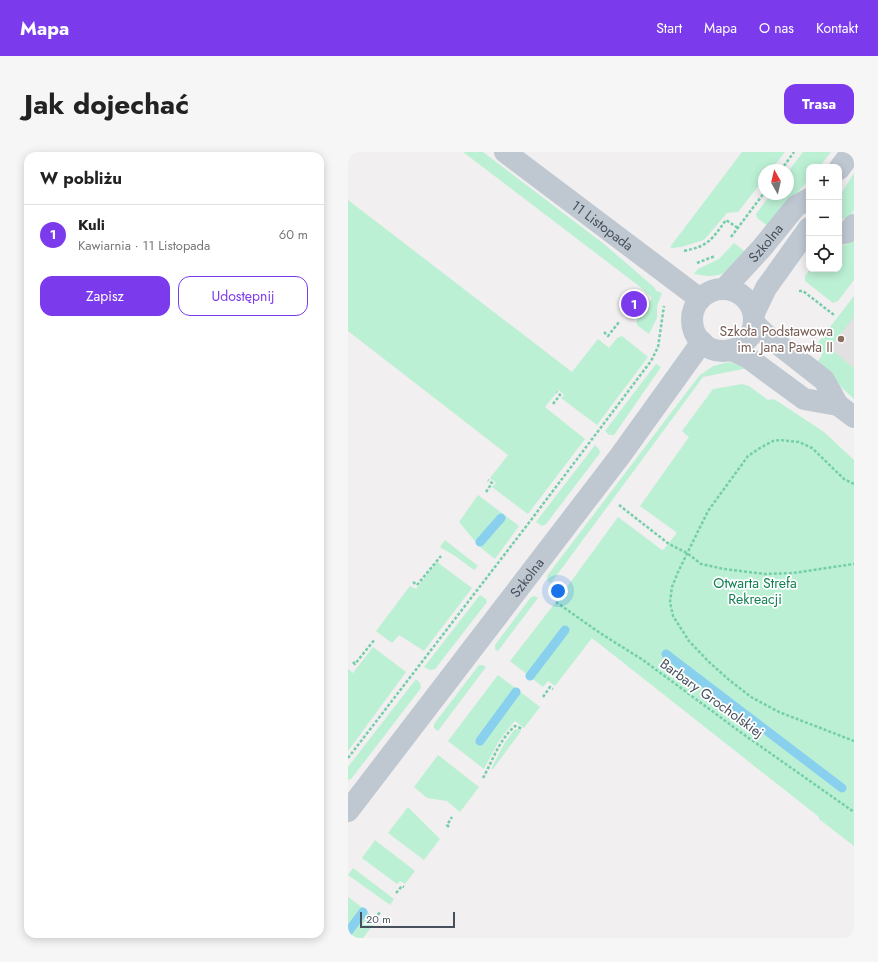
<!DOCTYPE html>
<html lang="pl">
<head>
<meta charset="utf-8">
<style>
	:root { --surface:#fff; --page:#f6f6f6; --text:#222; --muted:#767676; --line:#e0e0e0; --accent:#7c3aed }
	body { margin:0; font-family:Jost,sans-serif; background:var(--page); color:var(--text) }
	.controls { position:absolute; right:12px; top:12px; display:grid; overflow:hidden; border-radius:8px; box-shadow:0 2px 10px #0003 }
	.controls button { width:36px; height:36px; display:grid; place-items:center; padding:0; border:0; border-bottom:1px solid var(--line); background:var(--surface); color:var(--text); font:20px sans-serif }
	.compass { position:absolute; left:410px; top:12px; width:36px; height:36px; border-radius:50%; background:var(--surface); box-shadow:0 2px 10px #0003; rotate:352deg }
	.scale { position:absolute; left:12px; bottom:10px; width:95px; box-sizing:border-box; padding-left:4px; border:2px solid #46505d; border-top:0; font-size:11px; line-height:14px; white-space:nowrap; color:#46505d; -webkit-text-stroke:3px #fff; paint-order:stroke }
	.you { position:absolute; left:210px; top:439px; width:14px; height:14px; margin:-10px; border:3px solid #fff; border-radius:50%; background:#1a73e8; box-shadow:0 0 0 6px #1a73e833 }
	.badge { display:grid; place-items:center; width:26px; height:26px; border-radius:50%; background:var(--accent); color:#fff; font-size:13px; font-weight:700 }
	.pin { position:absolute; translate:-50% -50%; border:2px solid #fff; box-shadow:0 1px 4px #0006 }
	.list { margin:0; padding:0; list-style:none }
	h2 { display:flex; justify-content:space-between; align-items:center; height:52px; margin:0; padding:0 16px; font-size:17px }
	h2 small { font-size:13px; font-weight:400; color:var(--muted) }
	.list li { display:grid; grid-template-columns:26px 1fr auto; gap:12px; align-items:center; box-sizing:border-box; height:60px; padding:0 16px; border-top:1px solid var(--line) }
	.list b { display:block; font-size:15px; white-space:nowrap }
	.list p { margin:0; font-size:13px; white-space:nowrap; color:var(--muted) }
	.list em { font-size:13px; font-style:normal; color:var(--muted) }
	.actions { display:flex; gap:8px; padding:12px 16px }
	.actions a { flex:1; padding:9px 0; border:1px solid var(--accent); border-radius:12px; text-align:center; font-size:14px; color:var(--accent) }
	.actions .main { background:var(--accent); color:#fff }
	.icon { flex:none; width:22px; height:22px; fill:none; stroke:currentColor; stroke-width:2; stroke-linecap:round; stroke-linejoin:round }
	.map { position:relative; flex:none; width:506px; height:786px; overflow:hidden; border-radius:12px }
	header { display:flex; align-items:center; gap:24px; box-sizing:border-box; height:56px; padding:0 20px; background:var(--accent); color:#fff }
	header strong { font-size:19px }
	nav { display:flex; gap:22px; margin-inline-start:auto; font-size:14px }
	.intro { display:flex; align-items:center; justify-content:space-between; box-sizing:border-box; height:96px; padding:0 24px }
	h1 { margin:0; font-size:28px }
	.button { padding:10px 18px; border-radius:12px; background:var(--accent); color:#fff; font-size:14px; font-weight:700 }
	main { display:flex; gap:24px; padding:0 24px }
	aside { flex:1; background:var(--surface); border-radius:12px; box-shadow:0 2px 10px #0003 }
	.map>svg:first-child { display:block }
	.education { fill:#e2e0e1 }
	.green { fill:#bcf0d4 }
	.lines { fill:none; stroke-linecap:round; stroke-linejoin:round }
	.stream { stroke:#88d0ee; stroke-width:9 }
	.path { stroke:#73cfa9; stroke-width:2.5; stroke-dasharray:3 2; stroke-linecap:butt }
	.minor { stroke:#bfc8d1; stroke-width:22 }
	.education-dot { fill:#8d6e63; stroke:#fff; stroke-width:1.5 }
	.labels { text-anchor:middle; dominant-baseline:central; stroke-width:3.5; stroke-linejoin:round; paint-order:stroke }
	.street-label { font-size:14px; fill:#46505d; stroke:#fff }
	.education-label { font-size:14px; fill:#785e54; stroke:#fff; text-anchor:end }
	.park-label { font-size:14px; fill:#148154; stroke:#fff }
</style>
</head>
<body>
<header>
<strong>Mapa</strong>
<nav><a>Start</a><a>Mapa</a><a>O nas</a><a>Kontakt</a></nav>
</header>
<div class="intro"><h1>Jak dojechać</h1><a class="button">Trasa</a></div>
<main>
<aside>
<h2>W pobliżu<small></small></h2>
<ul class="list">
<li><span class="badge">1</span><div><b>Kuli</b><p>Kawiarnia · 11 Listopada</p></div><em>60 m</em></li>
</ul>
<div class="actions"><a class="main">Zapisz</a><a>Udostępnij</a></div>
</aside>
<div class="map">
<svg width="506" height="786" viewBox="0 0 506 786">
	<rect width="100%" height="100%" fill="#f1efef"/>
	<!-- education -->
	<polygon class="education" points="506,144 506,229 478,201"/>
	<!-- green -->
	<g class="green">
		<polygon points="115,0 135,0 256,92 307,136 308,139 314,141 309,154 309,166 301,182 290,174 288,170 304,146 291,134"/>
		<polygon points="394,0 437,0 423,18 416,18 416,27 390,60 379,61 356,88 333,95 325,96 322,95"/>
		<polygon points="455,0 483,0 471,15 461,15 461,27 421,75 409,66 408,62 423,42 440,42 440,20"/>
		<path d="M506,21C506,29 506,52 506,57C504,64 497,68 491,67V45Z"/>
		<polygon points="0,48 224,220 250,187 261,196 269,186 274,184 300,205 249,273 213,246 216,243 211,238 197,255 237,287 180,362 144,335 148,331 142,326 160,303 0,179"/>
		<polygon points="506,89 506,128 490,149 485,151 457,129 457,124 462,117 491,117 491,95"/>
		<path d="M386,91L400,102C380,120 374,128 346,122L350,117L371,107Z"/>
		<polygon points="506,144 506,165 481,196 506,216 506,247 468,212 474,203 469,192"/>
		<polygon points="381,210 400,216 355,225 203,431 200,430 199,424 351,224 365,214"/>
		<polygon points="308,212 313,215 266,283 261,283 257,279"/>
		<polygon points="394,232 401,234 420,248 426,247 476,280 506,308 506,694 471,667 471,665 244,486 207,534 200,529 195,535 162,509 214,442 270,365 314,398 316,397 328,382 328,380 292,354 341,285 334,279 365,237"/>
		<polygon points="247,293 251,297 252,301 198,372 194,374 188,370"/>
		<polygon points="130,343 171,374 147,407 132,395 111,370"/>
		<polygon points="97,388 130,414 126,418 107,404 92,395"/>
		<polygon points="89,410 124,436 76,499 51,483 44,491 28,479 62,434 68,437"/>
		<polygon points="132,443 138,447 139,450 87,517 82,518 76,515"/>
		<polygon points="187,444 190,446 150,499 147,497 147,493 183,445"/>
		<polygon points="25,495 58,520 0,599 0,517 5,521"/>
		<polygon points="131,513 135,513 138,515 90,579 86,576 86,572"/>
		<polygon points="150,523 192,555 176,576 167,569 165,571 151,589 136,617 100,589"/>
		<polygon points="68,527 72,531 73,536 3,627 0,628 0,615"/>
		<polygon points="171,577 173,579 145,617 143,617 156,592 166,578"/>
		<polygon points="90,603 131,635 112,660 99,649 79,646 66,635"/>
		<polygon points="60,655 92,687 76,708 40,681"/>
		<polygon points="27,688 67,719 57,732 52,729 49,732 14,706"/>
		<polygon points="5,716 46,747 42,753 0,723"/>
		<polygon points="0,745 19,759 28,769 15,786 0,786"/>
	</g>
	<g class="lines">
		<!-- stream -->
		<g class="stream">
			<polyline points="132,390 153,366"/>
			<polyline points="318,502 494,636"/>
			<polyline points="182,524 217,478"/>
			<polyline points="132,589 168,540"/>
			<polyline points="0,780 15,760"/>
		</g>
		<!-- path -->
		<g class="path">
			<polyline points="433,18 446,0"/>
			<polyline points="383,85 416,41"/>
			<path d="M336,99C361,94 364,87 378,68L390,76"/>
			<polyline points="349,111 367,104"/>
			<polyline points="451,139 455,139 486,163"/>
			<polyline points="256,180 260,184 271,170"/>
			<polyline points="205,252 212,243 209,240"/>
			<polyline points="506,332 496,327 464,296 451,290 432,288 425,289 412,296 400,304 360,359 330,420 324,435 322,450 325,464 341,489 361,510 380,527 403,545 431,560 506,589"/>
			<polyline points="138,340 144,331 140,328"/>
			<polyline points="271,353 321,392 339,401 353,412 376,417 417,422 445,421 506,412"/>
			<polyline points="65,430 69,433 93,404"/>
			<polyline points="208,450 252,481 295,508 395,582 506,660"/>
			<polyline points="5,510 7,512 27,487"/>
			<polyline points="195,545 202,535 205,537"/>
			<polyline points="0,606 180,372 303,209 310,195 316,154"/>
			<path d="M135,626C145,608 151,588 167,574L175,577"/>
			<polyline points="101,675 99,673 104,665"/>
			<polyline points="48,741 54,734 56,735"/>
			<polyline points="30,766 28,765 33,759"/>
		</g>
		<!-- minor -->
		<g class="minor">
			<path id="s1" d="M157,0L352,147"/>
			<polyline points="491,17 504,0"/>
			<polyline points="491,82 500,80 506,73"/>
			<path id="s2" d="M376,137L413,97L448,54L461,47"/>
			<circle cx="375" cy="168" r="31"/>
			<polyline points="406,161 418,136 461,76"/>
			<polyline points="406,171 417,182 476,228 490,253 506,265"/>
			<polyline points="383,198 399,205 456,247 490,253"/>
			<path id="s3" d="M0,659L272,304L354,190"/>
		</g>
	</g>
	<!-- markers -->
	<circle class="education-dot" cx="493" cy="187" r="4"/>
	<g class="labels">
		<!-- street labels -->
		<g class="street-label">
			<text stroke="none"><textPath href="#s1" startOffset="122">11 Listopada</textPath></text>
			<text stroke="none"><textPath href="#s2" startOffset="62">Szkolna</textPath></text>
			<text stroke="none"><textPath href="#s3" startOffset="294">Szkolna</textPath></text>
			<text transform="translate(364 546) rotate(36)">Barbary Grocholskiej</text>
		</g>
		<!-- education labels -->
		<g class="education-label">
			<text x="485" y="179">Szkoła Podstawowa<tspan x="485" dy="16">im. Jana Pawła II</tspan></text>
		</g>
		<!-- park labels -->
		<g class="park-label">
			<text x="407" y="431">Otwarta Strefa<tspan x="407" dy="16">Rekreacji</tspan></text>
		</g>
	</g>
</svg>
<div class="controls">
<button>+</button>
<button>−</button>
<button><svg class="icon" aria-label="locate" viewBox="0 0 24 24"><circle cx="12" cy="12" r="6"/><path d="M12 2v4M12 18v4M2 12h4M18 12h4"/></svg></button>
</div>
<svg class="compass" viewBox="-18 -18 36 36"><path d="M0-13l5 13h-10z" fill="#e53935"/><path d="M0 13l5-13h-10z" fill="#767676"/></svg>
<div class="scale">20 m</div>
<div class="you"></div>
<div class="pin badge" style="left:286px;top:152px">1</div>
</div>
</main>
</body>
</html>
